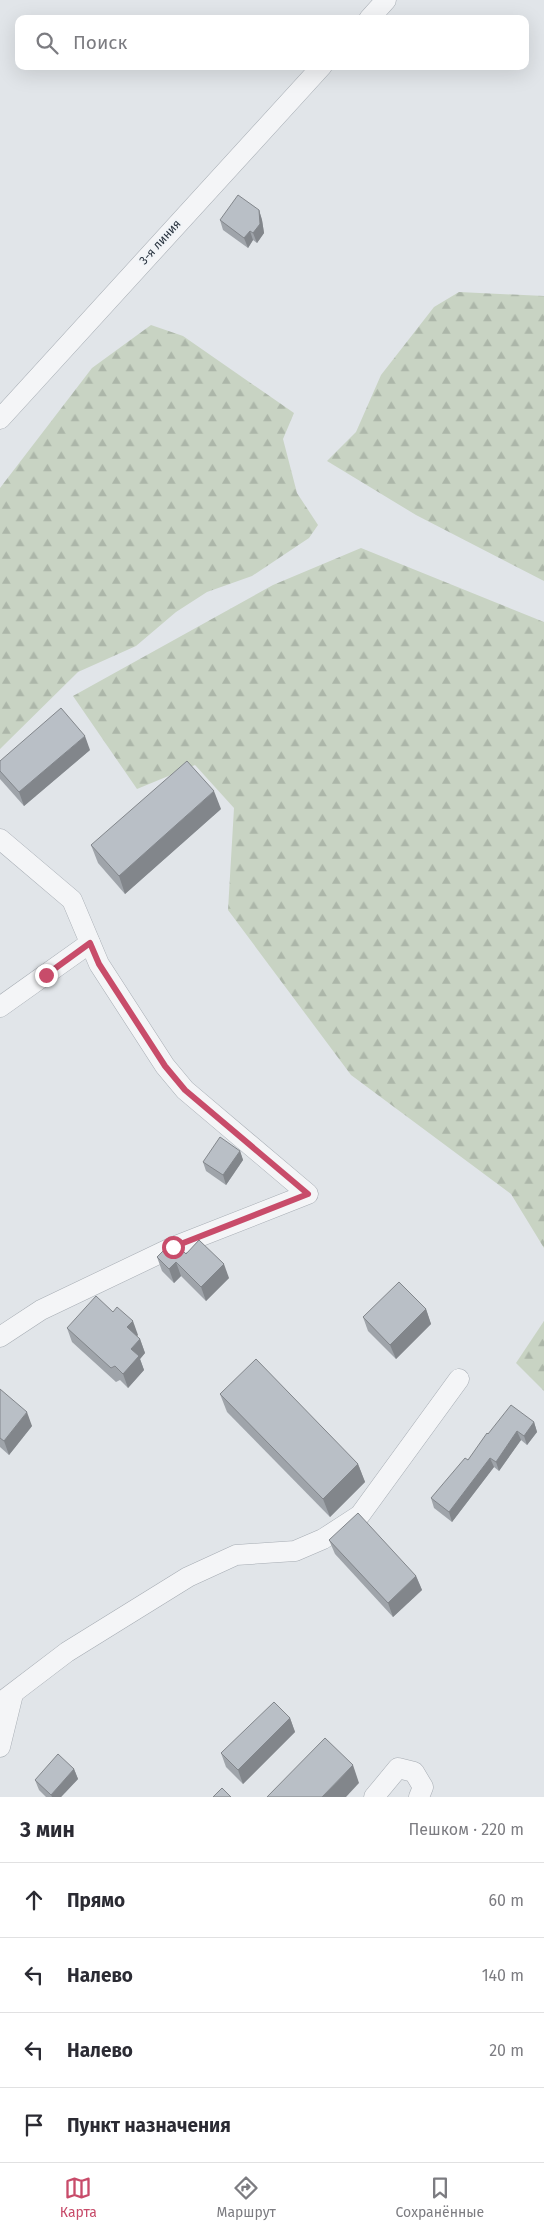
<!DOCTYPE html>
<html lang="ru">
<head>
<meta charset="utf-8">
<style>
	:root { --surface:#fff; --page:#f7f7f7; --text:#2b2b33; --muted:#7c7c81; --line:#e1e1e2; --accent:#c84c6a }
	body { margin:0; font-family:"Fira Sans",sans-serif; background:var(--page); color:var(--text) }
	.stop { position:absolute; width:15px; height:15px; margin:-11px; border:4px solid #c84c6a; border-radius:50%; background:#fff }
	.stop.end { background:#c84c6a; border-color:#fff; box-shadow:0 1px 5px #0008 }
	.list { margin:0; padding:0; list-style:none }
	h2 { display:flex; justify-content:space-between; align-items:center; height:65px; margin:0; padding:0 20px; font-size:21px }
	h2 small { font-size:16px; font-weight:400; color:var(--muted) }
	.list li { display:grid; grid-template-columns:32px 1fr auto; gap:15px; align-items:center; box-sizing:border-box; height:75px; padding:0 20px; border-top:1px solid var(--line) }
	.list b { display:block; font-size:19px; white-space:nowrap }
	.list em { font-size:16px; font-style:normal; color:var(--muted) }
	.icon { flex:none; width:28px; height:28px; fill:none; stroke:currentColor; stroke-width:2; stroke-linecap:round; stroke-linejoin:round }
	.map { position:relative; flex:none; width:544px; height:1797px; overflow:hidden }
	.search { position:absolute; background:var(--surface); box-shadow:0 5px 20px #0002; left:15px; right:15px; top:15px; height:55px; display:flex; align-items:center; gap:12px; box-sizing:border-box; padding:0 18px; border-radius:10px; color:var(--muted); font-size:19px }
	.sheet { height:365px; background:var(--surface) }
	nav { display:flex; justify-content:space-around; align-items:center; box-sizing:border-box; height:70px; border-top:1px solid var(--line); background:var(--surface); font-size:14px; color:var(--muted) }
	nav a { display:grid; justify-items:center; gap:2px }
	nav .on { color:var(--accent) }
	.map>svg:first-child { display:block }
	.forest { fill:url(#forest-firs) }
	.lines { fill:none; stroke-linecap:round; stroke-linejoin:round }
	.minor-casing { stroke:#a6acb3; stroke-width:21 }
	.minor { stroke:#f4f5f7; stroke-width:20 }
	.wall { fill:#9fa4aa }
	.shaded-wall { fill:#82868b }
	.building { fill:#b9bfc6; stroke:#82868b }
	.route { stroke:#c84c6a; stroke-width:6 }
	.labels { text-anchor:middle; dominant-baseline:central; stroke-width:4.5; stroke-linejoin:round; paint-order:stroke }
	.street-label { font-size:12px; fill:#2a3440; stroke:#f1f4f7 }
</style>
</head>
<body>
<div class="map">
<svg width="544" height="1797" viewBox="0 0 544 1797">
	<defs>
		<pattern id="forest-firs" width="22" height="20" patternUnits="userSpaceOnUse" patternTransform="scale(1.25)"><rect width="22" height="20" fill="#c8d3c3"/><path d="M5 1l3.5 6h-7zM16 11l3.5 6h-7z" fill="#acb6a9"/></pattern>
	</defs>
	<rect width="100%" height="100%" fill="#e1e5e9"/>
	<!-- forest -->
	<g class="forest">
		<polygon points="459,292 544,296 544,581 416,515 327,461 356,432 381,375 434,307"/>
		<polygon points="151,325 183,336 294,413 283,439 297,493 318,525 309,538 252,576 207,592 176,612 136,646 78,672 0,749 0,488 92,368"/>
		<polygon points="361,548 544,622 544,1248 511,1194 351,1075 228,910 234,808 195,765 137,789 73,696 273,585"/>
		<polygon points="544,1321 544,1391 516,1363"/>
	</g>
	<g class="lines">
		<defs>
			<g id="minor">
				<polyline points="369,19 386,0"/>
				<polyline points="0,419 322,66"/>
				<polyline points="0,839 72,900 99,964 165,1066 185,1090 308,1194 173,1247 41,1310 0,1337"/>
				<polyline points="0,1007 90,943"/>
				<polyline points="0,1703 67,1652 188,1577 236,1555 295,1551 323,1539 360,1515 459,1379"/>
				<polyline points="0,1747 13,1694"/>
				<polyline points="374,1797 398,1768 414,1772 423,1787 419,1797"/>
			</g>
		</defs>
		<!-- minor casing -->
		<use href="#minor" class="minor-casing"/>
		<!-- minor -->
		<use href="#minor" class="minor"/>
	</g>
	<!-- wall -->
	<g class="wall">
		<polygon points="259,210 262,220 264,233 257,243 253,240 248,248 223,230 220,220"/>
		<polygon points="90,750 24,806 0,779 0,761"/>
		<polygon points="221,809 125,894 98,863 91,845"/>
		<polygon points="240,1151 243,1160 226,1185 206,1171 203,1162"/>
		<polygon points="186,1254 229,1278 206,1301 181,1276 174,1283 162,1271 157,1257"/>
		<polygon points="426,1309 431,1324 396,1359 368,1331 363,1317"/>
		<polygon points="67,1328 138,1335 137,1336 140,1339 145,1353 140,1359 144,1370 128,1388 120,1380 116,1382 72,1342"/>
		<polygon points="0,1389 32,1426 9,1455 0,1447"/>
		<polygon points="220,1394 358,1464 365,1482 330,1517 227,1412"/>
		<polygon points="534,1422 537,1432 527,1445 521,1440 499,1471 494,1467 452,1522 434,1508 431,1498 468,1460 488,1434"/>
		<polygon points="329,1540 416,1576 422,1590 393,1617 335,1554"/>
		<polygon points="290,1718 295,1732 243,1784 226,1767 221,1753"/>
		<polygon points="74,1769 78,1779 61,1797 46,1797 39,1790 35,1780"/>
	</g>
	<!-- shaded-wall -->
	<g class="shaded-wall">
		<polygon points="259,210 262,220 264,233 257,243 253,233"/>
		<polygon points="250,231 253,240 248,248 244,238"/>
		<polygon points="85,736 90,750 24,806 19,792"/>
		<polygon points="214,791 221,809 125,894 119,876"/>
		<polygon points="240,1151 243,1160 226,1185 223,1175"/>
		<polygon points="176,1262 181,1276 174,1283 169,1269"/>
		<polygon points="224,1264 229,1278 206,1301 201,1287"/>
		<polygon points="426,1309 431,1324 396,1359 390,1345"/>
		<polygon points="133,1321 138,1335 132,1341 127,1327"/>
		<polygon points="140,1339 145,1353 140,1359 144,1370 128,1388 123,1374 131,1349"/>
		<polygon points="27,1412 32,1426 9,1455 4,1441"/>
		<polygon points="534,1422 537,1432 527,1445 524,1436"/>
		<polygon points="517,1431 521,1440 499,1471 496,1462"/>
		<polygon points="490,1458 494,1467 452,1522 449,1512"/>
		<polygon points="358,1464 365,1482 330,1517 323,1499"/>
		<polygon points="416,1576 422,1590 393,1617 388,1603"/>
		<polygon points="290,1718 295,1732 243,1784 238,1770"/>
		<polygon points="353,1765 359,1783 346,1797 322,1797"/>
		<polygon points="74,1769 78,1779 61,1797 52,1797 51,1795"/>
	</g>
	<!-- building -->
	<g class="building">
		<polygon points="238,195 259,210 260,224 253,233 250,231 244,238 220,220"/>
		<polygon points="61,708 85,736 19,792 0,771 0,761"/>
		<polygon points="187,761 214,791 119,876 91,845"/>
		<polygon points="220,1137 240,1151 223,1175 203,1162"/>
		<polygon points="199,1240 224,1264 201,1287 176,1262 169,1269 157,1257 168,1246 175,1243 186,1254"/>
		<polygon points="399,1282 426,1309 390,1345 363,1317"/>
		<polygon points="96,1296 113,1312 117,1307 133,1321 127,1327 140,1339 131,1349 139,1356 123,1374 115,1366 111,1368 67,1328"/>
		<polygon points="256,1359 358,1464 323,1499 220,1394"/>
		<polygon points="0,1389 27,1412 4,1441 0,1438"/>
		<polygon points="511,1405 534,1422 524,1436 517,1431 496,1462 490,1458 449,1512 431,1498 465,1458 468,1460 487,1433 488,1434"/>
		<polygon points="358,1513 416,1576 388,1603 329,1540"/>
		<polygon points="274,1702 290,1718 238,1770 221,1753"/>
		<polygon points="325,1738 353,1765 322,1797 267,1797"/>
		<polygon points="58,1754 74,1769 51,1795 35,1780"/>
		<polygon points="222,1788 231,1797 213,1797"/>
	</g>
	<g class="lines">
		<!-- route -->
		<polyline class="route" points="46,975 90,943 99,964 165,1066 185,1090 308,1194 173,1247"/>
	</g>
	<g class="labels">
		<!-- street labels -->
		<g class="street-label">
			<text transform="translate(160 242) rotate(-48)">3-я линия</text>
		</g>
	</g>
</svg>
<div class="stop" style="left:173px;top:1247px"></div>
<div class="stop end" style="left:46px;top:975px"></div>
<div class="search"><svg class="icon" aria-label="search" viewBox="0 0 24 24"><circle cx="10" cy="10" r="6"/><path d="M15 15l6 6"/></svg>Поиск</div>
</div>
<section class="sheet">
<h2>3 мин<small>Пешком · 220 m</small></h2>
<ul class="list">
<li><svg class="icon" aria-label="ahead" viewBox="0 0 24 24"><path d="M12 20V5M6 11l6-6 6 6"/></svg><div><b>Прямо</b></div><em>60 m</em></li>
<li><svg class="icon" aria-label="left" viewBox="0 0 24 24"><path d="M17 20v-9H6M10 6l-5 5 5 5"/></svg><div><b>Налево</b></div><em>140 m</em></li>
<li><svg class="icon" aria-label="left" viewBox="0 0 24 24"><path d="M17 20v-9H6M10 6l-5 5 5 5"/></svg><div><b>Налево</b></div><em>20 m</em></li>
<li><svg class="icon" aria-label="arrive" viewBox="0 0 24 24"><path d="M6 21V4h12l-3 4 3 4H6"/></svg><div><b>Пункт назначения</b></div></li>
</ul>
</section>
<nav>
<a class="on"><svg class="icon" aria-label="map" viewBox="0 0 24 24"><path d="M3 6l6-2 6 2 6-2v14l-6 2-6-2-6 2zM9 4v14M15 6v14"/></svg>Карта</a>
<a><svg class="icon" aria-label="directions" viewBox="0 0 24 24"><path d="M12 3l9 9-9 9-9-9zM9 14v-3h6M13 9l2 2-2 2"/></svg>Маршрут</a>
<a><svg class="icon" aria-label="saved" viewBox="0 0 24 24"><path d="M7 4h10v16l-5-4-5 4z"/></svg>Сохранённые</a>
</nav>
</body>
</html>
